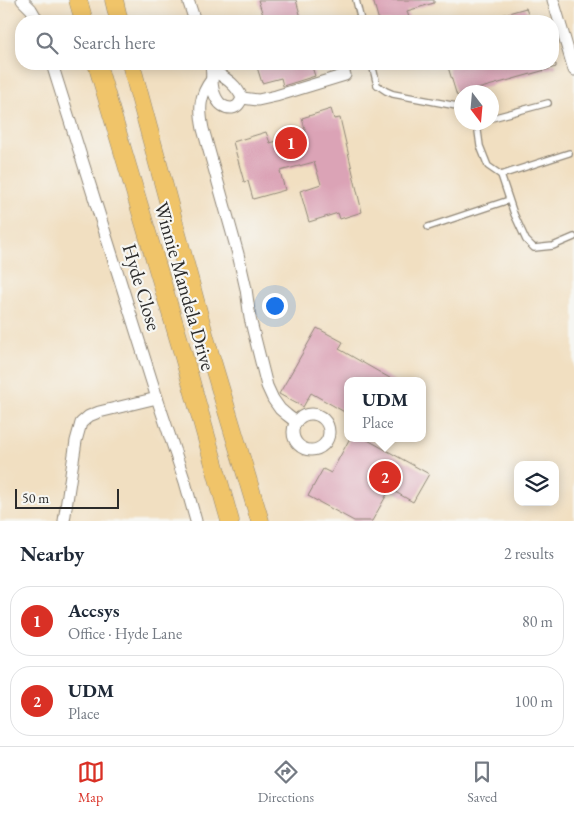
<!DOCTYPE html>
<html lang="en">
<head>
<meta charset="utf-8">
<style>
	:root { --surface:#fff; --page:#f6f6f7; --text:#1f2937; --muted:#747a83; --line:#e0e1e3; --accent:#d93025 }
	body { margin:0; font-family:"EB Garamond",serif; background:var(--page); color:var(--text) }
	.controls { position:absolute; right:15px; bottom:15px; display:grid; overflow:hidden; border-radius:10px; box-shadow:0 2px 12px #0003 }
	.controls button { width:45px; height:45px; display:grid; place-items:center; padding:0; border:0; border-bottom:1px solid var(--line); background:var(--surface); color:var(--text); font:25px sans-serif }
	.compass { position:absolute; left:454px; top:85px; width:45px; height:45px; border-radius:50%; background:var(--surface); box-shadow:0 2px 12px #0003; rotate:164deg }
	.scale { position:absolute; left:15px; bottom:12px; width:104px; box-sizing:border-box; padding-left:5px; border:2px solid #2b2b2b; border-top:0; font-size:14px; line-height:18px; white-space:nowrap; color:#2b2b2b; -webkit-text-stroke:4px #f6f6f2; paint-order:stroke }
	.you { position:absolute; left:274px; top:305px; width:18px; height:18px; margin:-12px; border:4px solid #fff; border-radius:50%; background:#1a73e8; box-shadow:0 0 0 8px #1a73e833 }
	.badge { display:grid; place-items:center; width:32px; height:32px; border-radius:50%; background:var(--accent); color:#fff; font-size:16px; font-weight:700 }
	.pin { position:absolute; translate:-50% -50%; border:2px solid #fff; box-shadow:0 1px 5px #0006 }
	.popup { position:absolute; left:344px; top:377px; width:82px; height:65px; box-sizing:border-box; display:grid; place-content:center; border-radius:10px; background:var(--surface); filter:drop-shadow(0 1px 4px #0005); font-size:16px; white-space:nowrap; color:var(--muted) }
	.popup b { font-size:19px; color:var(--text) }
	.popup::after { content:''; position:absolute; left:50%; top:100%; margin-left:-10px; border:10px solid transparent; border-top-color:var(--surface) }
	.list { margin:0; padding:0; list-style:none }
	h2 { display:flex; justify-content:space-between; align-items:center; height:65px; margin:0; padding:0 20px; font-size:21px }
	h2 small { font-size:16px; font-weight:400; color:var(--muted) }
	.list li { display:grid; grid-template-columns:32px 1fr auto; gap:15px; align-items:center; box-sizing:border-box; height:70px; margin:0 10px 10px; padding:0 10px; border:1px solid var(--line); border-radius:20px }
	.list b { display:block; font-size:19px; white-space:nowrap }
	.list p { margin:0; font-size:16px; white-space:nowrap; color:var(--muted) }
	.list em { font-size:16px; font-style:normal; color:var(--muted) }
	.icon { flex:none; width:28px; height:28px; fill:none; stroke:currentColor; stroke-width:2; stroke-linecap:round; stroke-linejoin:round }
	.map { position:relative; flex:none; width:574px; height:521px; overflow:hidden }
	.search { position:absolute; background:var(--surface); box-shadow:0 2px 12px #0003; left:15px; right:15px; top:15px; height:55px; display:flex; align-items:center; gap:12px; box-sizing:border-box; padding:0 18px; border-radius:20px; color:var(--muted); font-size:19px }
	.sheet { height:225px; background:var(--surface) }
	nav { display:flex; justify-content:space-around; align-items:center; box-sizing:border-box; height:70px; border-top:1px solid var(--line); background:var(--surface); font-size:14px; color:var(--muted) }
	nav a { display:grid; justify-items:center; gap:2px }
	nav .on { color:var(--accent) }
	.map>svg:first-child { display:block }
	.building { fill:#dba3b6 }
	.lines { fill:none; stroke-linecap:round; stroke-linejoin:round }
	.lane-casing { stroke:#8e8576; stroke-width:8 }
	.street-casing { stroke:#8e8576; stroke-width:13 }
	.primary-casing { stroke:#8e8576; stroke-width:19 }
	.lane { stroke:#fff; stroke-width:5.5 }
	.street { stroke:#fff; stroke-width:11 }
	.primary { stroke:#f0c469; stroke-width:18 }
	.labels { text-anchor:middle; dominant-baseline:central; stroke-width:4.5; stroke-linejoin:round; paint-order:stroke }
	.street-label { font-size:20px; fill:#2b2b2b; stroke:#f6f6f2 }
</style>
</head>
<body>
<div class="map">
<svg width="574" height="521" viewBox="0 0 574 521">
	<rect width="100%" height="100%" fill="#f6f6f2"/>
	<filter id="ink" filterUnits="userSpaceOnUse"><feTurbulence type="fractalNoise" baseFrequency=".02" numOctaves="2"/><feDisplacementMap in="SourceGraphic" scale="10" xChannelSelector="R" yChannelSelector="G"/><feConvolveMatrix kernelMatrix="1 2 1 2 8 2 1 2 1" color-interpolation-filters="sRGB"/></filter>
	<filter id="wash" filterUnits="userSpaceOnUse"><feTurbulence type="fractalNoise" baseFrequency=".0096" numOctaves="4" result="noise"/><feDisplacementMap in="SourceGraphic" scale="20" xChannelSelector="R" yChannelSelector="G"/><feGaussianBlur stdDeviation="1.12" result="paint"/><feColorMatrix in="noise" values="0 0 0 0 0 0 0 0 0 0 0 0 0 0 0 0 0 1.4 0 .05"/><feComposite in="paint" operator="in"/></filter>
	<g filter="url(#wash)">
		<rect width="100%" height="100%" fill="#f1dfc1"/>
		<g id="blocks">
			<!-- building -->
			<g class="building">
				<polygon points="258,0 296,0 302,21 265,21"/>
				<polygon points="373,0 434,0 434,3 407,11 410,21 379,21"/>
				<polygon points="526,8 530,21 491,21 491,18"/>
				<polygon points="256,64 311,64 315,76 283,86 281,78 262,83"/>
				<polygon points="458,64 556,64 556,67 467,92 462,92 462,94 457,96 448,67"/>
				<polygon points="331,109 334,119 340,118 362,212 340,219 338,213 309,222 300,191 321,184 314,162 280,171 285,190 253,199 248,181 244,182 233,142 266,132 270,143 306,133 302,118"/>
				<polygon points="317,328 343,342 339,349 395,381 348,381 348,414 311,393 303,407 279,394"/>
				<polygon points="350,438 364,438 429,474 413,502 390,489 372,521 354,521 308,496 323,469 331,473"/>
			</g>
		</g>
	</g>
	<g filter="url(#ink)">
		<use href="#blocks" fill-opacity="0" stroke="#8e8576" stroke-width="1"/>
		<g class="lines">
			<defs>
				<g id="lane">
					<polyline points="356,0 361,21"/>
					<polyline points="372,64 377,85 386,91 393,94 462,107"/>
					<polyline points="492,118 548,103"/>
					<polyline points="482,122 479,125 478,131 480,146 488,166 501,175 514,214 526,240 534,248 553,246 574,237"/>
					<polyline points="501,175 569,153"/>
					<polyline points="428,227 509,200"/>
				</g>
				<g id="street">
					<polyline points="22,0 31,9 38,21"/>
					<polyline points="188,0 195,21"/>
					<polyline points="553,0 574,70"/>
					<polyline points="52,64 157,398 185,482 196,521"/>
					<path d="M210,64C213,70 211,73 212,79C212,91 217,109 232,108C238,107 240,103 242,98C236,84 225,78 213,70"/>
					<path d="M212,79C199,96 199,109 203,129L238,254L246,289L250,318L267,386L273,399L280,409L287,415L296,422"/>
					<polyline points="242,98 258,100 276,96 345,75"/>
					<circle cx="311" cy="432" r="18"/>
					<polyline points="64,521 76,441 81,423 89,416 99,412 157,398"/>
				</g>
				<g id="primary">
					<polyline points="78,0 84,21"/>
					<polyline points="114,0 119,21"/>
					<polyline points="97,64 181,347 230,521"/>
					<polyline points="131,64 206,341 260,521"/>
				</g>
			</defs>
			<!-- lane casing -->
			<use href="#lane" class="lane-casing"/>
			<!-- street casing -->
			<use href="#street" class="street-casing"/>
			<!-- primary casing -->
			<use href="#primary" class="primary-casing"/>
			<!-- lane -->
			<use href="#lane" class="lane"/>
			<!-- street -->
			<use href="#street" class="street"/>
			<!-- primary -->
			<use href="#primary" class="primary"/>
		</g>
	</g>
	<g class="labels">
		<!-- street labels -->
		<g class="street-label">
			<text transform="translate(185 286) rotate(74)">Winnie Mandela Drive</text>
			<text transform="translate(142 287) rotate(73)">Hyde Close</text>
		</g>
	</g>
</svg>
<div class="controls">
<button><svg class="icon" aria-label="layers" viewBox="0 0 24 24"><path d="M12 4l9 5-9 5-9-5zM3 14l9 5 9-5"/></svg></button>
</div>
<svg class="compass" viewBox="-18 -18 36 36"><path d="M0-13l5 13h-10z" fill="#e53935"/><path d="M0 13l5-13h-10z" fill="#747a83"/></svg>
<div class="scale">50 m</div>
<div class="you"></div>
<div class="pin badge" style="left:291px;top:143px">1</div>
<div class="pin badge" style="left:385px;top:477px">2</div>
<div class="popup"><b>UDM</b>Place</div>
<div class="search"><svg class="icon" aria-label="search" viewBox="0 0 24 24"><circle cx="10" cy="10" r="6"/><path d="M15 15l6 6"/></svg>Search here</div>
</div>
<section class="sheet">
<h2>Nearby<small>2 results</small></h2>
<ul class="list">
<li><span class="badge">1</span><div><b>Accsys</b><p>Office · Hyde Lane</p></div><em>80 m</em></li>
<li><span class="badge">2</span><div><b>UDM</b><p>Place</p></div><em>100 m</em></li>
</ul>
</section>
<nav>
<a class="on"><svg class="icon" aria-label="map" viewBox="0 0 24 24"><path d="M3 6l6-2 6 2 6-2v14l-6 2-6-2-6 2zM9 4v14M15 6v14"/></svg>Map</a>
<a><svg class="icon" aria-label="directions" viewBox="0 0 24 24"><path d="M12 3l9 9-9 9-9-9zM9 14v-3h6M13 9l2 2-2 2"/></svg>Directions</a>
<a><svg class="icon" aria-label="saved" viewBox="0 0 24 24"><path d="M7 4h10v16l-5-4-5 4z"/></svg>Saved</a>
</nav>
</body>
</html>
